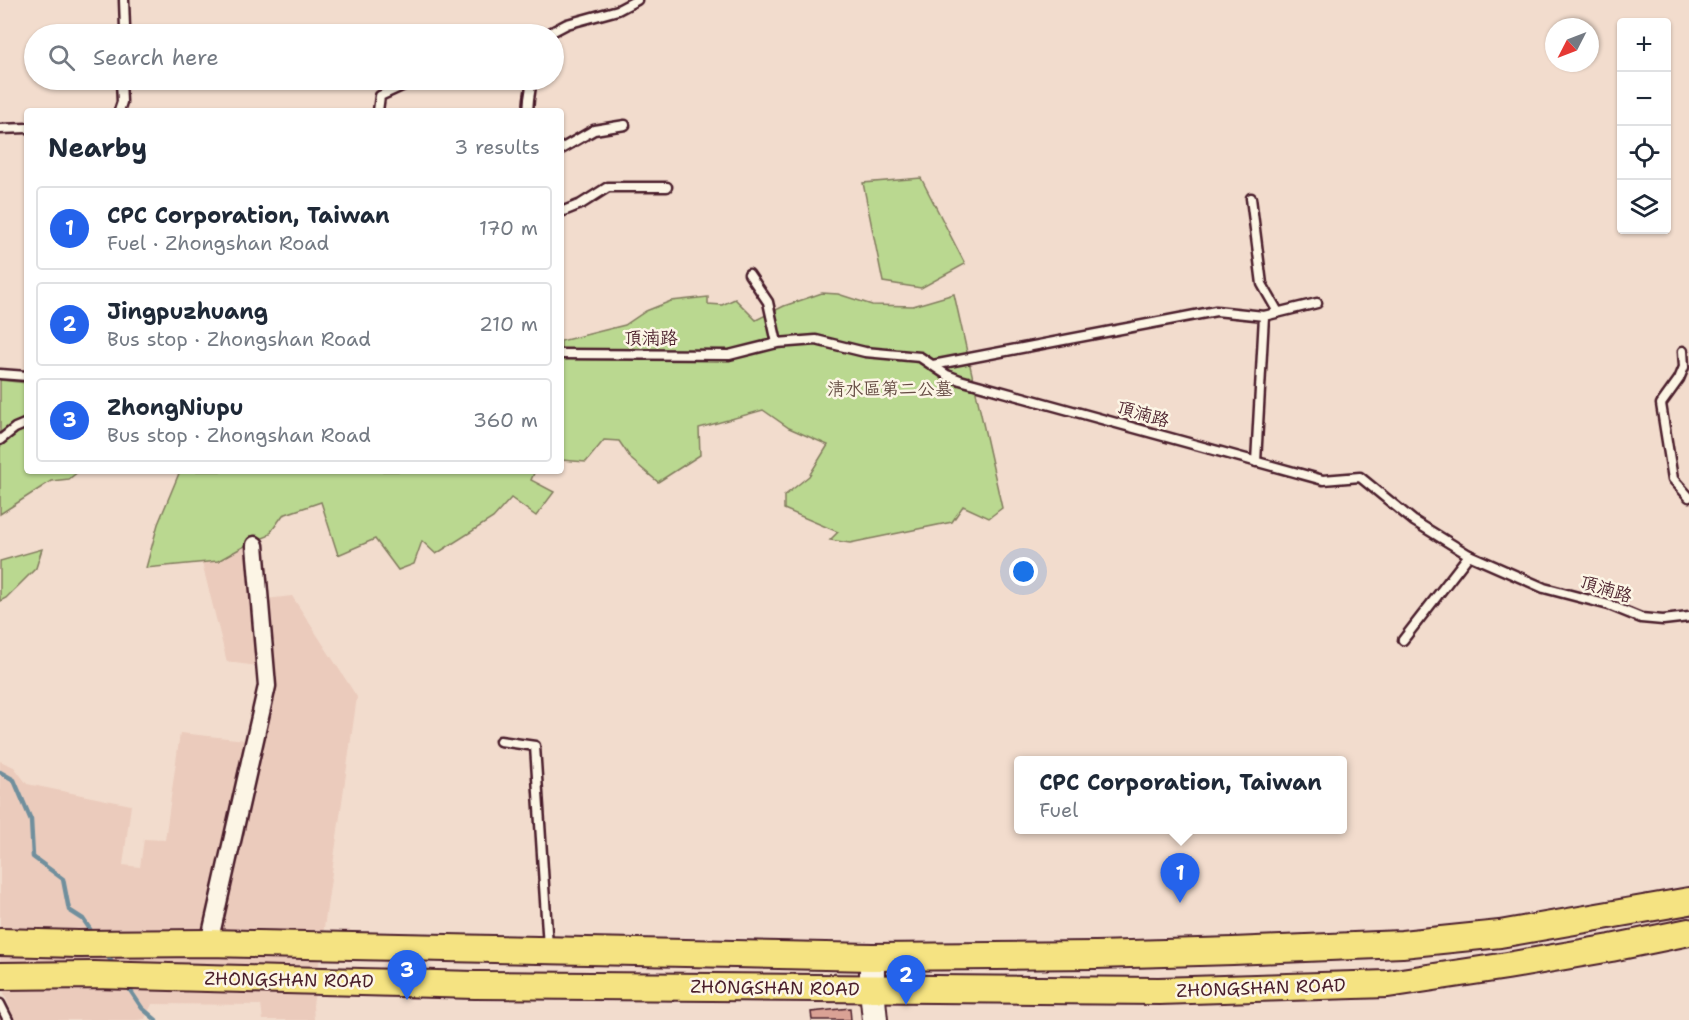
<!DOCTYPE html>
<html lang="en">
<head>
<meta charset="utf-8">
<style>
	:root { --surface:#fff; --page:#f6f6f7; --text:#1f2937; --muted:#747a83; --line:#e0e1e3; --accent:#2563eb }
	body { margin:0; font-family:"Shantell Sans","LXGW WenKai TC",sans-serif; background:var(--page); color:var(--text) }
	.controls { position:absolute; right:18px; top:18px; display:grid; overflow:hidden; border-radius:6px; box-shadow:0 2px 4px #0004 }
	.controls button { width:54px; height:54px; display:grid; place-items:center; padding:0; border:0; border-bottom:2px solid var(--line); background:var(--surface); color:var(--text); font:30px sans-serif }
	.compass { position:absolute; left:1545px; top:18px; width:54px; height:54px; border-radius:50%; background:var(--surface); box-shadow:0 2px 4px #0004; rotate:228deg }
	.you { position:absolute; left:1024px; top:572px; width:21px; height:21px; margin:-15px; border:4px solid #fff; border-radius:50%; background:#1a73e8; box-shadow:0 0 0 9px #1a73e833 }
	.badge { display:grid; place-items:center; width:39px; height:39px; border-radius:50%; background:var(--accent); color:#fff; font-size:20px; font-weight:700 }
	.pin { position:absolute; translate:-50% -50px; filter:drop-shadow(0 2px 3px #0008) }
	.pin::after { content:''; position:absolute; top:32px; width:21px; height:18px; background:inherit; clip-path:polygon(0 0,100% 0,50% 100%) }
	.popup { position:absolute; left:1014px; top:756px; width:333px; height:78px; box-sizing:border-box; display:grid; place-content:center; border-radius:6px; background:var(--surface); filter:drop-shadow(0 2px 4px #0005); font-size:20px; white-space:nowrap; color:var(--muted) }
	.popup b { font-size:22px; color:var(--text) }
	.popup::after { content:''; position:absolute; left:50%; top:100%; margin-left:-12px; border:12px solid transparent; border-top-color:var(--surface) }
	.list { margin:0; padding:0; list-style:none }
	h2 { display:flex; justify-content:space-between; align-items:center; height:78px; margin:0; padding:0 24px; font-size:26px }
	h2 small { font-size:20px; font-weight:400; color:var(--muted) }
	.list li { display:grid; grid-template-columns:39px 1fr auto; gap:18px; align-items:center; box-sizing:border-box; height:84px; margin:0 12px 12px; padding:0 12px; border:2px solid var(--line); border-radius:6px }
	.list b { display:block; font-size:22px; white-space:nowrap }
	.list p { margin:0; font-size:20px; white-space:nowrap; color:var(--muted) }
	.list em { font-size:20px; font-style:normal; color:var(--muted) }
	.icon { flex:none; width:33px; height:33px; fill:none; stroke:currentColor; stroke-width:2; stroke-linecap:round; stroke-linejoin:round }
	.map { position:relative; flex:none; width:1689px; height:1020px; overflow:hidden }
	.search { position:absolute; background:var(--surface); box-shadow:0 2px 4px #0004; left:24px; top:24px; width:540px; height:66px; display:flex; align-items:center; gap:15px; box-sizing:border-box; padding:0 21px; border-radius:33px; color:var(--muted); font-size:22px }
	.panel { position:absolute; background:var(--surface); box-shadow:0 2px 4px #0004; left:24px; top:108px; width:540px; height:366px; border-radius:6px }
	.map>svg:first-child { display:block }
	.built { fill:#ebcbbc }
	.green { fill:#bad890; stroke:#827c5e; stroke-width:1.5 }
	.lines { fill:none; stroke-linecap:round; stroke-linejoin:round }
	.stream { stroke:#708f9d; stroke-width:4.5 }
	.building { fill:#daa295; stroke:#4a1f2b; stroke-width:1.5 }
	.lane-casing { stroke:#4a1f2b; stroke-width:13 }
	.street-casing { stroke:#4a1f2b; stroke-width:21 }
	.secondary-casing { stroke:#4a1f2b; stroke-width:28 }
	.primary-casing { stroke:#4a1f2b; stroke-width:30 }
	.lane { stroke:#fcf5e5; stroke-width:8 }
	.street { stroke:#fcf5e5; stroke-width:16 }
	.secondary { stroke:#fcf5e5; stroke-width:24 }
	.primary { stroke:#f5e382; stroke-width:26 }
	.labels { text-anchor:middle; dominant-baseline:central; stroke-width:5; stroke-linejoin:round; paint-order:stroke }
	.street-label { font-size:18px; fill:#4a1f2b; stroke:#fcf5e5 }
	.park-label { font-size:18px; fill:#664d44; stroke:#fcf5e5 }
</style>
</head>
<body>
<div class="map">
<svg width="1689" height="1020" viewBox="0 0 1689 1020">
	<rect width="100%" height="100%" fill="#f2dccd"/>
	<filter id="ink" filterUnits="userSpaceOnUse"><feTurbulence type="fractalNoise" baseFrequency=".0167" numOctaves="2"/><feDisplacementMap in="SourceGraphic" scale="12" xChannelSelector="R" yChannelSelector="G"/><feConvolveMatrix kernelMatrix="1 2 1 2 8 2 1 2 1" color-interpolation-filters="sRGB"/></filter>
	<g filter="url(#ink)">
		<!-- built -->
		<polygon class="built" points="250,543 266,599 292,596 357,697 313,1005 314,1020 263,1020 261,1005 152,1004 145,1019 137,1020 15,1020 0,983 0,761 14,767 27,784 131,805 123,865 140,867 144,839 165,840 180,733 246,740 258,690 258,666 227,662 202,563 218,561"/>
		<!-- green -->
		<g class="green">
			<polygon points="921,178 965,264 921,288 883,282 863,183"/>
			<polygon points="822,293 838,294 872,305 913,306 954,294 1002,508 989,518 963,506 952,522 850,543 830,540 838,532 784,509 784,496 809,476 828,445 789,428 763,410 699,428 700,455 658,482 632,460 619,441 604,440 586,462 561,460 561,341 625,325 646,311 671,301 708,297 708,304 722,305 735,299 756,320 784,306"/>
			<polygon points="0,380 27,383 27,471 79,471 69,479 51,481 0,514"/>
			<polygon points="180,471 535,471 531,480 554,492 536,516 511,498 493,518 436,554 422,541 414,564 398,570 375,539 338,555 321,502 283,515 268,536 250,543 218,561 146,568 158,524"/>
			<polygon points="42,549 36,568 6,598 0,601 0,561"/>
		</g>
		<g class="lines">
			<!-- stream -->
			<g class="stream">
				<polyline points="0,772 14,780 31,820 33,857 63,879 69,910 83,919 94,935"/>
				<polyline points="105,952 115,967"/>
				<polyline points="126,984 142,1008 156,1020"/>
			</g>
		</g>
		<!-- building -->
		<polygon class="building" points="850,1008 851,1020 812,1020 811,1012"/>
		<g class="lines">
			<defs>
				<g id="lane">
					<polyline points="123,34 125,28 124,0"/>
					<polyline points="548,34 567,24 618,10 637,0"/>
					<polyline points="119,111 122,102 121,80"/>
					<polyline points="378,111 380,96 406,84"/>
					<polyline points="528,111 529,99 532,80"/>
					<polyline points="0,129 27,128"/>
					<polyline points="561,149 594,130 625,125"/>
					<polyline points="1251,198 1262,284 1278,312"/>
					<polyline points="561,212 581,204 608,187 667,187"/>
					<polyline points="749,274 768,302 777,343"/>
					<polyline points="1683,351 1684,367 1679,379 1661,404 1673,479 1689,497"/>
					<polyline points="561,354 729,355 777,343 816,340 865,352 920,357 947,375 960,380 1323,480 1360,477 1414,521 1469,555 1544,588 1609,605 1641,618 1663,620 1689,617"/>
					<polyline points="933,365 1216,311 1264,316 1317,303"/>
					<polyline points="0,374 27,376"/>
					<polyline points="0,440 15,428 27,423"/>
					<polyline points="1256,462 1264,316"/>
					<polyline points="1403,640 1469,555"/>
					<polyline points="500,741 535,746 548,947"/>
					<polyline points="0,1004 8,1020"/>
				</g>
				<polyline id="street" points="209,943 267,686 255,545"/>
				<polyline id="secondary" points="872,957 872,989 875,1020"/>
				<g id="primary">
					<polyline points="0,942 78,944 209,943 872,957 1096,955 1233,951 1402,944 1500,934 1689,901"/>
					<polyline points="0,976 94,975 475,985 1159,991 1388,984 1507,966 1611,948 1689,932"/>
				</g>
			</defs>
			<!-- lane casing -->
			<use href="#lane" class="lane-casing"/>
			<!-- street casing -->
			<use href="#street" class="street-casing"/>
			<!-- secondary casing -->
			<use href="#secondary" class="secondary-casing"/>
			<!-- primary casing -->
			<use href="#primary" class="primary-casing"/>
			<!-- lane -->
			<use href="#lane" class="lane"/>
			<!-- street -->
			<use href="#street" class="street"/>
			<!-- secondary -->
			<use href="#secondary" class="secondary"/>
			<!-- primary -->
			<use href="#primary" class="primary"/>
		</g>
	</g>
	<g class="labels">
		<!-- street labels -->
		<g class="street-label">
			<text x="651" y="338">頂湳路</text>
			<text transform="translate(1143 414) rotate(16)">頂湳路</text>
			<text transform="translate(1606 589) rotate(17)">頂湳路</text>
			<text transform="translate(289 980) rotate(1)">ZHONGSHAN ROAD</text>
			<text transform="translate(775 988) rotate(1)">ZHONGSHAN ROAD</text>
			<text transform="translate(1261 988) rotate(-2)">ZHONGSHAN ROAD</text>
		</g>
		<!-- park labels -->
		<g class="park-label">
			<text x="890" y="389">清水區第二公墓</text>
		</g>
	</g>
</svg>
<div class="controls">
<button>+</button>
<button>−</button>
<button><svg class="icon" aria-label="locate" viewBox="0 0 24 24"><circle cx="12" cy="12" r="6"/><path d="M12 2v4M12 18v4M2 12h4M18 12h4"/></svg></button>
<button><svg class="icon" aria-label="layers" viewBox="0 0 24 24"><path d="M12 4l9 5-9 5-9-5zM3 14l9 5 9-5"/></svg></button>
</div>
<svg class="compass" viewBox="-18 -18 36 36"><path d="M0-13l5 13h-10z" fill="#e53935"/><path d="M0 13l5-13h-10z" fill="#747a83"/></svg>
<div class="you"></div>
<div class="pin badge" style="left:1180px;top:903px">1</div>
<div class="popup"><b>CPC Corporation, Taiwan</b>Fuel</div>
<div class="pin badge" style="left:906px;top:1005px">2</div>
<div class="pin badge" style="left:407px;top:1000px">3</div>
<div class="search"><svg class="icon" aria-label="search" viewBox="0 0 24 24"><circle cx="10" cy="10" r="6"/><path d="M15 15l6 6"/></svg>Search here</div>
<section class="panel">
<h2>Nearby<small>3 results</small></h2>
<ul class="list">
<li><span class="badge">1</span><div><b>CPC Corporation, Taiwan</b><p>Fuel · Zhongshan Road</p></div><em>170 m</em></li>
<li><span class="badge">2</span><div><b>Jingpuzhuang</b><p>Bus stop · Zhongshan Road</p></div><em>210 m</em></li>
<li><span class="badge">3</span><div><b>ZhongNiupu</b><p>Bus stop · Zhongshan Road</p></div><em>360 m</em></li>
</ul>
</section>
</div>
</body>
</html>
